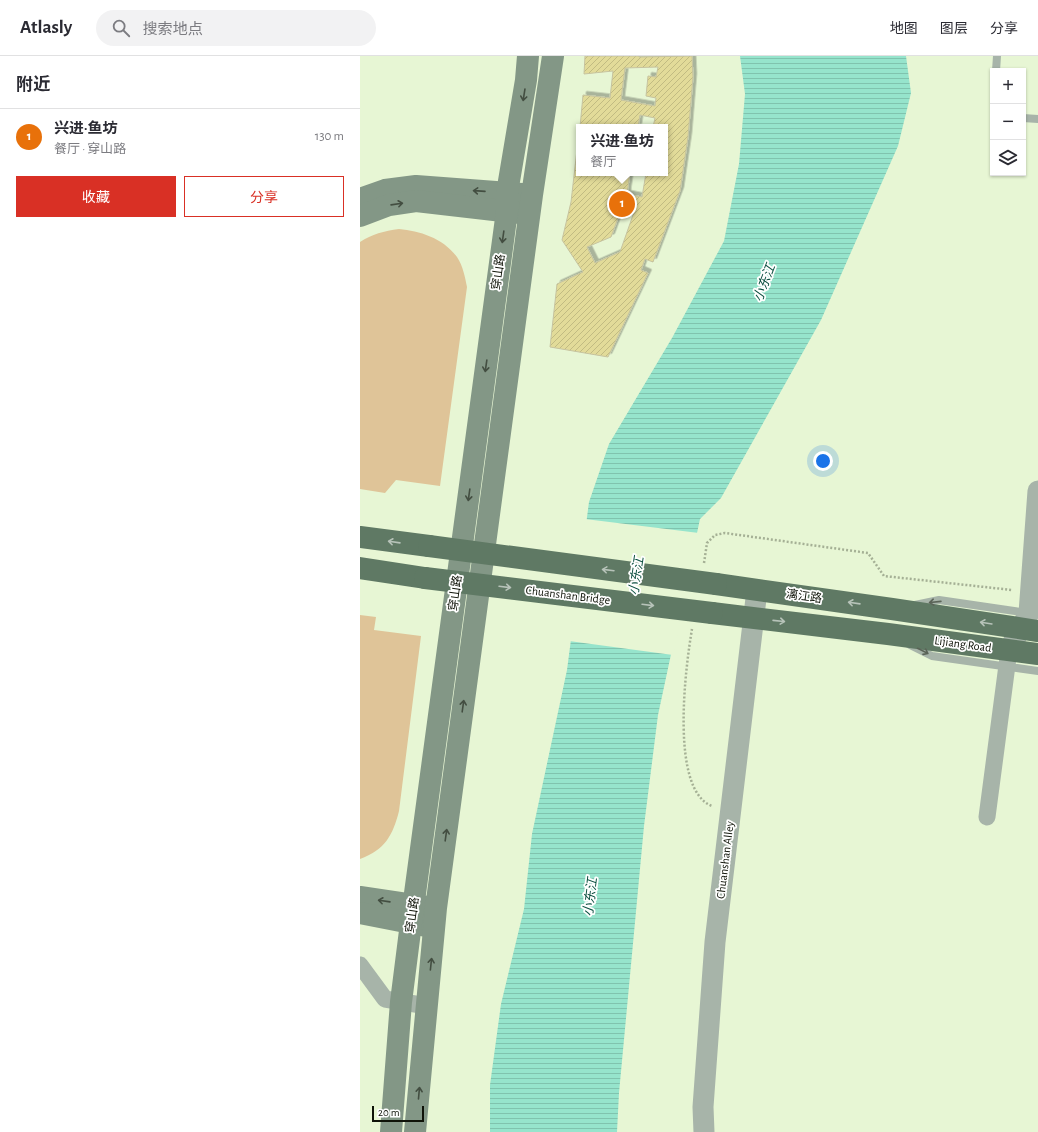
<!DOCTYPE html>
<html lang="zh">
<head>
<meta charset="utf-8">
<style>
	:root { --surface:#fff; --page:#f2f2f3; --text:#2b2b33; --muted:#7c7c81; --line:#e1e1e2; --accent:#d93025 }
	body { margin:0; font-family:"Alegreya Sans","Noto Sans SC",sans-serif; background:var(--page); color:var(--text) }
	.controls { position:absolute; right:12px; top:12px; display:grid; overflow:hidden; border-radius:0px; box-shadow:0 1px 3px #0004 }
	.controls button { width:36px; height:36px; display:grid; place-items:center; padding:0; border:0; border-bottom:1px solid var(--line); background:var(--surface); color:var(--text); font:20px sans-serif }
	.scale { position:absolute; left:12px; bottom:10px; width:52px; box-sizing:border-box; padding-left:4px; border:2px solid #0f1308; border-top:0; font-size:11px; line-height:14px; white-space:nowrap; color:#0f1308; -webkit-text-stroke:3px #fff; paint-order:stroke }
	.you { position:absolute; left:463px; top:405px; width:14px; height:14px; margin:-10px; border:3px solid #fff; border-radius:50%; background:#1a73e8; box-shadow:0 0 0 6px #1a73e833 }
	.badge { display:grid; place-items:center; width:26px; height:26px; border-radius:50%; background:var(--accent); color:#fff; font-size:13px; font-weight:700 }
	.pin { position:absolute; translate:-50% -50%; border:2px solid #fff; box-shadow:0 1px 4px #0006 }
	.popup { position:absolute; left:216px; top:68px; width:92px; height:52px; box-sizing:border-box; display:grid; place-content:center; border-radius:0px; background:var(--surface); filter:drop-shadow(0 1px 3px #0005); font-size:13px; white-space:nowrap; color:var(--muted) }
	.popup b { font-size:15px; color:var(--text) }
	.popup::after { content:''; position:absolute; left:50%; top:100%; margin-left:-8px; border:8px solid transparent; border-top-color:var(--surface) }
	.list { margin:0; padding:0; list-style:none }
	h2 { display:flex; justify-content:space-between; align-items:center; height:52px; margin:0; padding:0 16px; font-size:17px }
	h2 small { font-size:13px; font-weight:400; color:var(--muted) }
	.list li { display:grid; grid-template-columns:26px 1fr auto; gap:12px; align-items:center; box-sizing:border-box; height:56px; padding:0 16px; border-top:1px solid var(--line) }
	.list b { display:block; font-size:15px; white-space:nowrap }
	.list p { margin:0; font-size:13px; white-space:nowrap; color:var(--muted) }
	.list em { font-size:13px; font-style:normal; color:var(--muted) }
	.actions { display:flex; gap:8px; padding:12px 16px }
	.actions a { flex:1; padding:9px 0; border:1px solid var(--accent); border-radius:0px; text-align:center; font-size:14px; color:var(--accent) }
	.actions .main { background:var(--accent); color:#fff }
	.icon { flex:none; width:22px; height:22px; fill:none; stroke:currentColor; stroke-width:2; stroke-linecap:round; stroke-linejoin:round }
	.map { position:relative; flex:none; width:678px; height:1076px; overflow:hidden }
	header { display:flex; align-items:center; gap:24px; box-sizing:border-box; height:56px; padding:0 20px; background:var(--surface); border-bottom:1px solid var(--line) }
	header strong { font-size:19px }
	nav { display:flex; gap:22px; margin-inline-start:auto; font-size:14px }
	.search { width:280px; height:36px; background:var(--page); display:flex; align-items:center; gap:10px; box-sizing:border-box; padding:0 14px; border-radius:22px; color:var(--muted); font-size:15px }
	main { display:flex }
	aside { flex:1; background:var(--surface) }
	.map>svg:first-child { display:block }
	.grass { fill:#dfc498 }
	.water { fill:url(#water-rules) }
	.pier { fill:#e7f6d4 }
	.building { fill:url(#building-hatch); stroke:#c6c39f; fill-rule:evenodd; filter:url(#shadow) }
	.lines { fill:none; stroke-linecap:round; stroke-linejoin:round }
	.path { stroke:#a5b095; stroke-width:2.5; stroke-dasharray:2 2; stroke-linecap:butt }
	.service { stroke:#a7b4a9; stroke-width:8 }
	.minor { stroke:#a7b4a9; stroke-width:17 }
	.tertiary { stroke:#a7b4a9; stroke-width:21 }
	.secondary { stroke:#839786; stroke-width:22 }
	.trunk { stroke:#5f7964; stroke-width:22 }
	.trunk-bridge { stroke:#5f7964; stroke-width:22 }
	.oneway { stroke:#434e41 }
	.oneway2 { stroke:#b7c3b9 }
	.oneway3 { stroke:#5b6458 }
	.labels { text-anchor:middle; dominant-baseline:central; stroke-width:3.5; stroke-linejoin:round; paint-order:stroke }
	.street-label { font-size:12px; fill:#0f1308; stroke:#fff }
	.water-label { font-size:13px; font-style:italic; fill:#0c5040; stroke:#fff }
</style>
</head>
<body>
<header>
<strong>Atlasly</strong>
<div class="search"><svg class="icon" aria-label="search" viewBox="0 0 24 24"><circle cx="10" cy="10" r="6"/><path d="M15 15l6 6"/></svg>搜索地点</div>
<nav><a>地图</a><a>图层</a><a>分享</a></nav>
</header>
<main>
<aside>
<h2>附近<small></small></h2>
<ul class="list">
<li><span class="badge" style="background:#e8710a">1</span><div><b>兴进·鱼坊</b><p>餐厅 · 穿山路</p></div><em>130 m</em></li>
</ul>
<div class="actions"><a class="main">收藏</a><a>分享</a></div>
</aside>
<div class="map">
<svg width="678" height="1076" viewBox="0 0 678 1076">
	<defs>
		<pattern id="water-rules" width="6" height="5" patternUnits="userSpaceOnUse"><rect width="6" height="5" fill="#96e4cc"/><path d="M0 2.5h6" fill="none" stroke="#80c3ae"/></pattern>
		<pattern id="building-hatch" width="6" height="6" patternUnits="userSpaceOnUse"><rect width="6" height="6" fill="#e2db99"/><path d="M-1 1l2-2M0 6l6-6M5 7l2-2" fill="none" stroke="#c1bb82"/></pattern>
		<filter id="shadow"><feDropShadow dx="3.5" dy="-3.5" stdDeviation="0" flood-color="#0004"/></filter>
	</defs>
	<rect width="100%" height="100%" fill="#e7f6d4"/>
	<!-- grass -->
	<g class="grass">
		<path d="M39,173C60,175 83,182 97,201C103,210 105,221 107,231L80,430L36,424L25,437L0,433V186C12,178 24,175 39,173Z"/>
		<path d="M0,559L16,561L14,574L61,580L39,755C33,779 25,794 0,803Z"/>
	</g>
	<!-- water -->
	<polygon class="water" points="380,0 546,0 551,37 538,90 461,264 361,442 340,463 298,659 284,770 259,1037 257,1076 130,1076 130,1029 141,948 164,853 172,778 207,614 229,446 249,388 312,282 364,185 379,108 385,38"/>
	<!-- pier -->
	<polygon class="pier" points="225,463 339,477 313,599 209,585"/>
	<!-- building -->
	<path class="building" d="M225,0H279V1L332,0L333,21L328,81L320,135L293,206L285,203L281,214L288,217L248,301L190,291L197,228L223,216L202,184L211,146L219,76V117H270L267,138L282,141L286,117H305V71H293L295,62L280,59L278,71H220L223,39L250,42L253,15L224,18ZM298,11L296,21L288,20L286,40L296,42L295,50L261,44L265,12ZM262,151L273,159L260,196L235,207L227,191L251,181Z"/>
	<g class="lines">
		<!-- path -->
		<g class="path">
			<polyline points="344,507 347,487 355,479 365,477 508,497 524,520 652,534"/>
			<path d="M332,573C326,608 309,734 352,750"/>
		</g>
		<!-- service -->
		<g class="service">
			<polyline points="636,15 637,0"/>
			<polyline points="663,62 678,63"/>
			<polyline points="555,549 579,544 668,557"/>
			<polyline points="550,589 572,600 678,615"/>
		</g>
		<!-- minor -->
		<g class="minor">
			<polyline points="627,761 649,594"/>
			<polyline points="0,909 25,943 67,950"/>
		</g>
		<!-- tertiary -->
		<g class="tertiary">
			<polyline points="649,594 669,557 678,435"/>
			<polyline points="344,1076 343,1051 355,886 397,534"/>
		</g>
		<!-- secondary -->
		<g class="secondary">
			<polyline points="0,143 25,134 56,130 162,138"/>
			<polyline points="0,160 29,149 56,145 160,157"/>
			<polyline points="0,841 67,851"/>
			<polyline points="0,857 66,870"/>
			<polyline points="31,1076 41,946 51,867 147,155 147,137 166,24 168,0"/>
			<polyline points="55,1076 76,852 172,139 193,0"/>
		</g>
		<!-- trunk -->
		<g class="trunk">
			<polyline points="0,481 69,490"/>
			<polyline points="0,512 65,522"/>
			<polyline points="356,528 532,553 678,575"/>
			<polyline points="352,557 528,578 678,598"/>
		</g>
		<!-- trunk-bridge -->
		<g class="trunk-bridge">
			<polyline points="69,490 356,528"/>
			<polyline points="65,522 352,557"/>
		</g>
	</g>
	<!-- one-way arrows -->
	<defs><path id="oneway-shaft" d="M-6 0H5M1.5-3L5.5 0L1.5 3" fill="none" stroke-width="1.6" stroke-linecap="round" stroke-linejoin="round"/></defs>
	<g class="oneway">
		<use href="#oneway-shaft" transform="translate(164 39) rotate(99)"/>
		<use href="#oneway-shaft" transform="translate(119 135) rotate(-176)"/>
		<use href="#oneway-shaft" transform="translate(37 148) rotate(-8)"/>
		<use href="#oneway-shaft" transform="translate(143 181) rotate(98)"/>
		<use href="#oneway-shaft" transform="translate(126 310) rotate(98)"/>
		<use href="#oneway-shaft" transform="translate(109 439) rotate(98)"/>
		<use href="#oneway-shaft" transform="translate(103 650) rotate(-82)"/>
		<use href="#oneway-shaft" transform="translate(86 779) rotate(-82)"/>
		<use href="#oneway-shaft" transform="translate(24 845) rotate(-172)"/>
		<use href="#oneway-shaft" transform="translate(71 908) rotate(-84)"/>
		<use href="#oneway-shaft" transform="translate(59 1037) rotate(-85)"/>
	</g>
	<g class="oneway2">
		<use href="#oneway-shaft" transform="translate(34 486) rotate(-172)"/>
		<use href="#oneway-shaft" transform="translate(248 514) rotate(-173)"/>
		<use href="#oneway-shaft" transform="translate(145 531) rotate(7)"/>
		<use href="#oneway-shaft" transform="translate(494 547) rotate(-172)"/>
		<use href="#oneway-shaft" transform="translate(288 549) rotate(7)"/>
		<use href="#oneway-shaft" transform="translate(419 565) rotate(6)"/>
		<use href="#oneway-shaft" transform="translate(626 567) rotate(-171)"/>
	</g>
	<g class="oneway3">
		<use href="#oneway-shaft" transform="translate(575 546) rotate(174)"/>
		<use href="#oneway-shaft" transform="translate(563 595) rotate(27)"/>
	</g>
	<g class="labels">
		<!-- street labels -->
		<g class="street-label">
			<text transform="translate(138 216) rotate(-82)">穿山路</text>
			<text transform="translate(95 537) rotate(-82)">穿山路</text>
			<text transform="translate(208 539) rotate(7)">Chuanshan Bridge</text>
			<text transform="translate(444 540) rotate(8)">漓江路</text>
			<text transform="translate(603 588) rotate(8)">Lijiang Road</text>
			<text transform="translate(365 804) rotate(-83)">Chuanshan Alley</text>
			<text transform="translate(52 859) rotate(-82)">穿山路</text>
		</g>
		<!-- water labels -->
		<g class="water-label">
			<text transform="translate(405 227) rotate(-69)">小东江</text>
			<text transform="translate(277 520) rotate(-81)">小东江</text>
			<text transform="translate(231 841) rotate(-83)">小东江</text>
		</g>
	</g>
</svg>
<div class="controls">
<button>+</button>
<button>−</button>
<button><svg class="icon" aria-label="layers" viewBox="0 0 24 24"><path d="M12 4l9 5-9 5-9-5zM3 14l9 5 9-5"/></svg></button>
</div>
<div class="scale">20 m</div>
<div class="you"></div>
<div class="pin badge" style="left:262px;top:148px;background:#e8710a">1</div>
<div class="popup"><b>兴进·鱼坊</b>餐厅</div>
</div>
</main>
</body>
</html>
